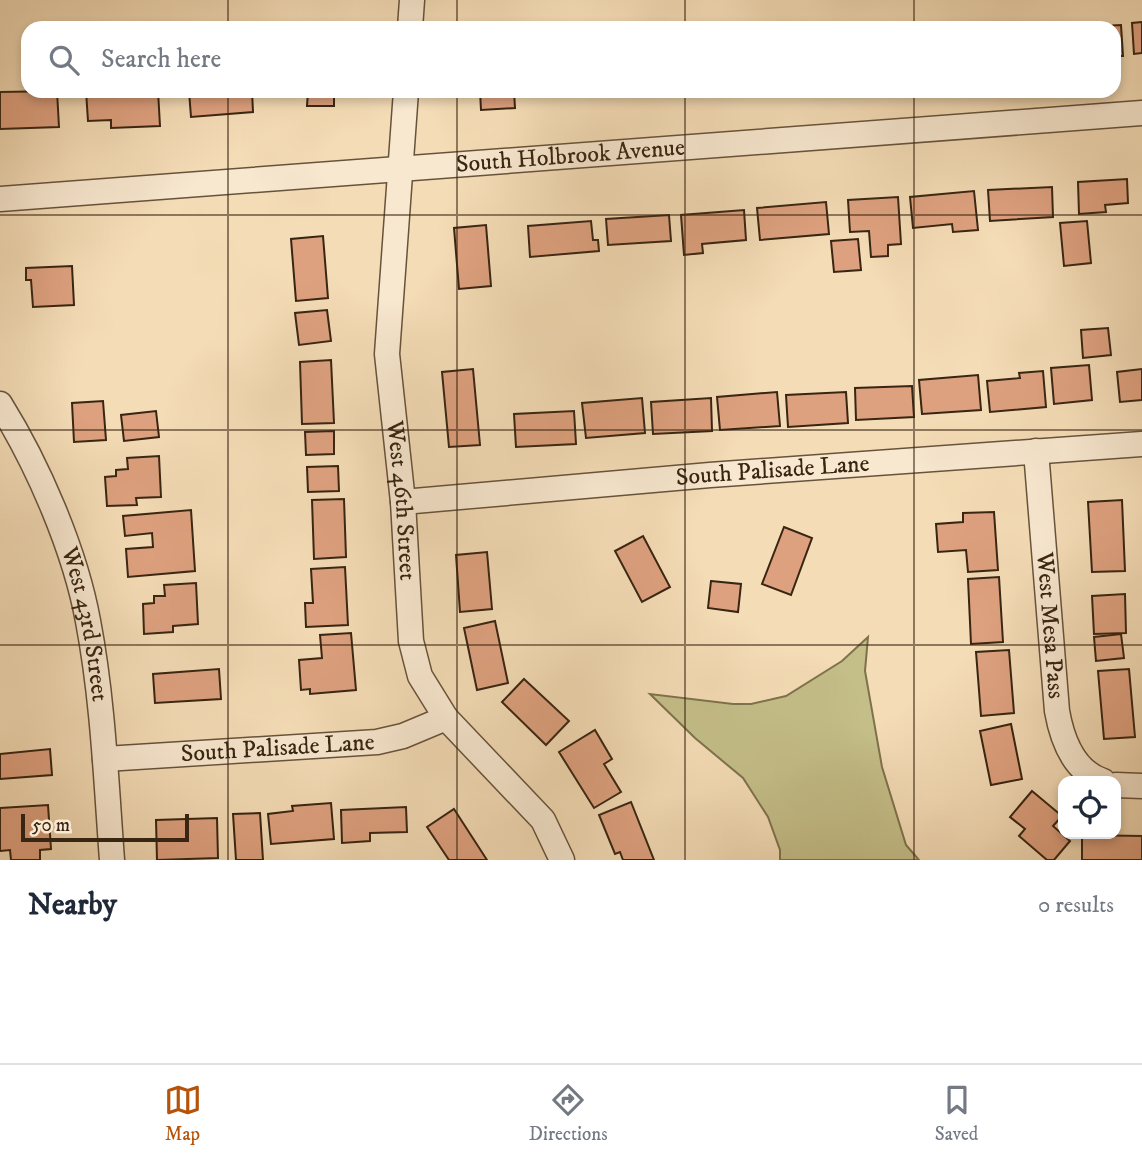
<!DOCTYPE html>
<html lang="en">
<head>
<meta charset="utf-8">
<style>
	:root { --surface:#fff; --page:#f6f6f7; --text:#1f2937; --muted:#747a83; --line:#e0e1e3; --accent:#b45309 }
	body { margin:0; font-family:"IM FELL DW Pica",serif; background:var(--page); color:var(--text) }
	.controls { position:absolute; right:21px; bottom:21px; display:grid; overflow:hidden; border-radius:14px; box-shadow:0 4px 10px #0003 }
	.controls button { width:63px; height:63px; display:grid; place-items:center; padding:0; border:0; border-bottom:2px solid var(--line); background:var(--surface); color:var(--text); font:35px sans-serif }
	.scale { position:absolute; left:21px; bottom:18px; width:168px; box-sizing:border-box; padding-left:7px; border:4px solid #382512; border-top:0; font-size:19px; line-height:24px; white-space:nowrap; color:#382512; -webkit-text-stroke:5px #f8e8d0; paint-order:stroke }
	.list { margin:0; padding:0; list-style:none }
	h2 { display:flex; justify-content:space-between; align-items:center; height:91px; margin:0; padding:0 28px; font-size:30px }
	h2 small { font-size:23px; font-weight:400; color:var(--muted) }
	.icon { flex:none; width:38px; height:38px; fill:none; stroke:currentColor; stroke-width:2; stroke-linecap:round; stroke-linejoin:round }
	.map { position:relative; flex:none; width:1142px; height:860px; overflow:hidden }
	.search { position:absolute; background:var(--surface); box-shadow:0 4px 10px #0003; left:21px; right:21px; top:21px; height:77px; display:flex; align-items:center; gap:18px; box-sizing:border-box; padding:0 24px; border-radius:21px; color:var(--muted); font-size:26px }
	.sheet { height:203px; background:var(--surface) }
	nav { display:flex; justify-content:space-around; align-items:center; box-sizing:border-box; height:98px; border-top:2px solid var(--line); background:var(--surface); font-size:19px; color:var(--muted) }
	nav a { display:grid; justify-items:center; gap:4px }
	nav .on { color:var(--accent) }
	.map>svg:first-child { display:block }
	.green { fill:#c4be88; stroke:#7e724d; stroke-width:2 }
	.building { fill:#dea17f; stroke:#382512; stroke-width:2 }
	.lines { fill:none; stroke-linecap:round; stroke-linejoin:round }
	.street-casing { stroke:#67533b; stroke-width:27 }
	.street { stroke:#f8e8d0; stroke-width:24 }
	.grid { fill:none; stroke:#382512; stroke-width:2; stroke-opacity:0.55 }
	.labels { text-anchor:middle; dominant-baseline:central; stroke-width:6; stroke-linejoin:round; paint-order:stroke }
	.street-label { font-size:24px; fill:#382512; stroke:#f8e8d0 }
</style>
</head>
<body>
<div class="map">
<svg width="1142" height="860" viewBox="0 0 1142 860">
	<rect width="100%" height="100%" fill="#f4dcb6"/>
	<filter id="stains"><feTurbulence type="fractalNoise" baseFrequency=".00286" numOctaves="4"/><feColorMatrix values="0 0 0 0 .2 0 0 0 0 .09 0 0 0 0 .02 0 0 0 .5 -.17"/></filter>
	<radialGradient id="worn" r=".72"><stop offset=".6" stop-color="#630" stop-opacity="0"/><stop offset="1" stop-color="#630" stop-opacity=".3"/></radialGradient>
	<!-- green -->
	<polygon class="green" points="868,637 865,671 882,767 906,845 919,860 780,860 780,850 768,817 743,778 695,738 650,694 733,704 751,704 786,696 842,661"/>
	<!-- building -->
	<g class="building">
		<polygon points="1142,22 1142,53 1134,54 1132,23"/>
		<polygon points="1121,25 1123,56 1114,56 1114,28 1057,28"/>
		<polygon points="57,91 59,127 0,129 0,92"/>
		<polygon points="86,91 158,91 160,126 111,128 111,120 88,121"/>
		<polygon points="189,91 252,91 253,112 191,117"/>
		<polygon points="308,91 334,91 334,106 307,106"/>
		<polygon points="480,91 514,91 515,108 481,110"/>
		<polygon points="1127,179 1128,203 1105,205 1106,212 1079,214 1078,182"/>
		<polygon points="1052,187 1053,217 990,221 988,190"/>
		<polygon points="974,191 978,230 953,232 952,224 913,228 910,197"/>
		<polygon points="898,197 901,244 888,245 888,256 871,257 869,231 850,232 848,200"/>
		<polygon points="826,202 829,234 760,240 757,208"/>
		<polygon points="744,210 746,240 702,244 703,253 684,255 681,215"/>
		<polygon points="669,215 671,241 608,245 606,219"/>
		<polygon points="591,221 593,240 598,240 599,251 530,257 528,226"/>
		<polygon points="1087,221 1091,263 1064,266 1060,223"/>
		<polygon points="486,225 491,286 459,289 454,228"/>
		<polygon points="323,236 328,298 296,301 291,239"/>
		<polygon points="858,239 861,270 834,272 831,241"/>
		<polygon points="72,266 74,305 33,307 31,280 26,280 26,268"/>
		<polygon points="327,310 331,341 299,345 295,313"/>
		<polygon points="1108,328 1111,355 1083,358 1081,330"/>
		<polygon points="331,360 334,423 302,424 300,362"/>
		<polygon points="1089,365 1092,400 1054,404 1051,368"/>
		<polygon points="473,369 480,445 449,447 442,372"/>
		<polygon points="1142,369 1142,400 1120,402 1117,372"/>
		<polygon points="1043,371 1046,407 990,412 987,381 1020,378 1019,373"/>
		<polygon points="978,375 981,410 922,414 919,380"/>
		<polygon points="912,386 914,417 856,420 855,388"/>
		<polygon points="777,392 780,426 720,430 717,397"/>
		<polygon points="846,392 848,423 788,427 786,395"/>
		<polygon points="642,398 645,433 586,438 582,403"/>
		<polygon points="711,398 712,431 653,434 651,402"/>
		<polygon points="103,401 106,440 74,442 72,403"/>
		<polygon points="156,411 159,437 124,441 121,415"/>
		<polygon points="574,411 576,444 516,447 514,414"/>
		<polygon points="334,431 334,454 306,455 305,432"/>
		<polygon points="159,456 161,497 136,498 137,505 107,506 105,477 116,476 116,470 128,469 127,458"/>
		<polygon points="338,466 339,491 308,492 307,467"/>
		<polygon points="344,499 346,557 314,559 312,500"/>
		<polygon points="1122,500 1125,571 1092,572 1088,502"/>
		<polygon points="191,510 195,571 128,577 126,549 153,547 152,533 125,536 123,516"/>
		<polygon points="994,512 998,570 968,572 966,550 938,552 936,524 963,522 963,513"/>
		<polygon points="784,527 812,538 791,595 762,584"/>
		<polygon points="643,536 670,587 642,602 615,551"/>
		<polygon points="487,552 492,609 460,612 456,555"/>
		<polygon points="345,567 348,625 306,627 305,603 313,603 311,569"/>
		<polygon points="999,577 1003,642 971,644 968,579"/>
		<polygon points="711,581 741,584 738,612 708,608"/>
		<polygon points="196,583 198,624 173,626 173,632 144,634 143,604 154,603 154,596 165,596 164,585"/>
		<polygon points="1125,594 1126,633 1094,634 1092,596"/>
		<polygon points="495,621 508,683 477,690 464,628"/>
		<polygon points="351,633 356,690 310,694 310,689 301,690 299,660 322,658 320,635"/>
		<polygon points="1121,634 1124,658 1096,661 1094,637"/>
		<polygon points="1009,650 1014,713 981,716 976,652"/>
		<polygon points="219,669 221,699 155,703 153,674"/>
		<polygon points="1129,669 1135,737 1104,739 1098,671"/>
		<polygon points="524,679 569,721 546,745 502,702"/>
		<polygon points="1011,724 1022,779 991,785 980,731"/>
		<polygon points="595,730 612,759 604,764 621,792 594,808 559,752"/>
		<polygon points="50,749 52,775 0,779 0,754"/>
		<polygon points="1032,791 1062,816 1053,826 1070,841 1054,860 1047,860 1019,836 1025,829 1010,817"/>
		<polygon points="631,802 654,860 623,860 620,852 615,854 599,815"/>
		<polygon points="331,803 334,839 271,844 268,814 293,811 292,806"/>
		<polygon points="48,805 51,849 40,850 40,860 11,860 10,850 0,851 0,808"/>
		<polygon points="406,807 407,832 370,833 370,841 342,843 341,810"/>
		<polygon points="454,809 487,860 449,860 427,827"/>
		<polygon points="260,813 263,860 236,860 233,814"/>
		<polygon points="217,818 218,858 157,860 156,820"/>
		<polygon points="1082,835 1142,836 1142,860 1082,860"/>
	</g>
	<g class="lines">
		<defs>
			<g id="street">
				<polyline points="410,28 412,0"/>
				<path id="s1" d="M406,91L387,354L403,502L411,641L420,676L446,718L543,820L562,860"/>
				<path id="s2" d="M0,199L1142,113"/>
				<path id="s3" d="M0,404C38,465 75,550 88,621C103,700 106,780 112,860"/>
				<path id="s4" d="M1036,451L1057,711C1062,739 1073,771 1103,781"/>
				<path id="s5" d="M403,502L710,475L1142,444"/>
				<path id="s6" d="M105,759L377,742L403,736L446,718"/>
				<polyline points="1116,785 1142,786"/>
			</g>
		</defs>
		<!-- street casing -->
		<use href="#street" class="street-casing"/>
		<!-- street -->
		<use href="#street" class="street"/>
	</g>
	<!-- grid -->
	<path class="grid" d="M228,0V28M457,0V28M685,0V28M914,0V28M228,91V860M457,91V860M685,91V860M914,91V860M0,215H1142M0,430H1142M0,645H1142"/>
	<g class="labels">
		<!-- street labels -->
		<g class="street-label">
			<text stroke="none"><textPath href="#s2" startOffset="572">South Holbrook Avenue</textPath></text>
			<text stroke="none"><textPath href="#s5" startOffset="371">South Palisade Lane</textPath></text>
			<text stroke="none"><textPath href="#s1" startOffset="411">West 46th Street</textPath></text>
			<text stroke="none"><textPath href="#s3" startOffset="238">West 43rd Street</textPath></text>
			<text stroke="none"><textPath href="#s4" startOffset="175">West Mesa Pass</textPath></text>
			<text stroke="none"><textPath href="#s6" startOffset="173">South Palisade Lane</textPath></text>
		</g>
	</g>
	<rect width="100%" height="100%" filter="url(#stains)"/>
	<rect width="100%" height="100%" fill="url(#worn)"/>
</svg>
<div class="controls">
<button><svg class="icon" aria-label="locate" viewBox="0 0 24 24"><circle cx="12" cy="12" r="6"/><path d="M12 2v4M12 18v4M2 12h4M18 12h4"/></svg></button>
</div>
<div class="scale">50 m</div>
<div class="search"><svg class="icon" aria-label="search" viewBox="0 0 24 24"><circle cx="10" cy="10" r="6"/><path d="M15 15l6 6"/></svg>Search here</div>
</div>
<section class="sheet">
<h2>Nearby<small>0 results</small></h2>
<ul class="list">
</ul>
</section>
<nav>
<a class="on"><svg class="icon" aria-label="map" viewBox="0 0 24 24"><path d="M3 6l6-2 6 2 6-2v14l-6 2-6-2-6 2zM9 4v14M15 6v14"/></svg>Map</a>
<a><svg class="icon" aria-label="directions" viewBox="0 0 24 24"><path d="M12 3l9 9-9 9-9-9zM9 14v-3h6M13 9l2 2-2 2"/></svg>Directions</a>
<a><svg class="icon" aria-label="saved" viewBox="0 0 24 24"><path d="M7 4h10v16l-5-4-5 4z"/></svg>Saved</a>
</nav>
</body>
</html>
